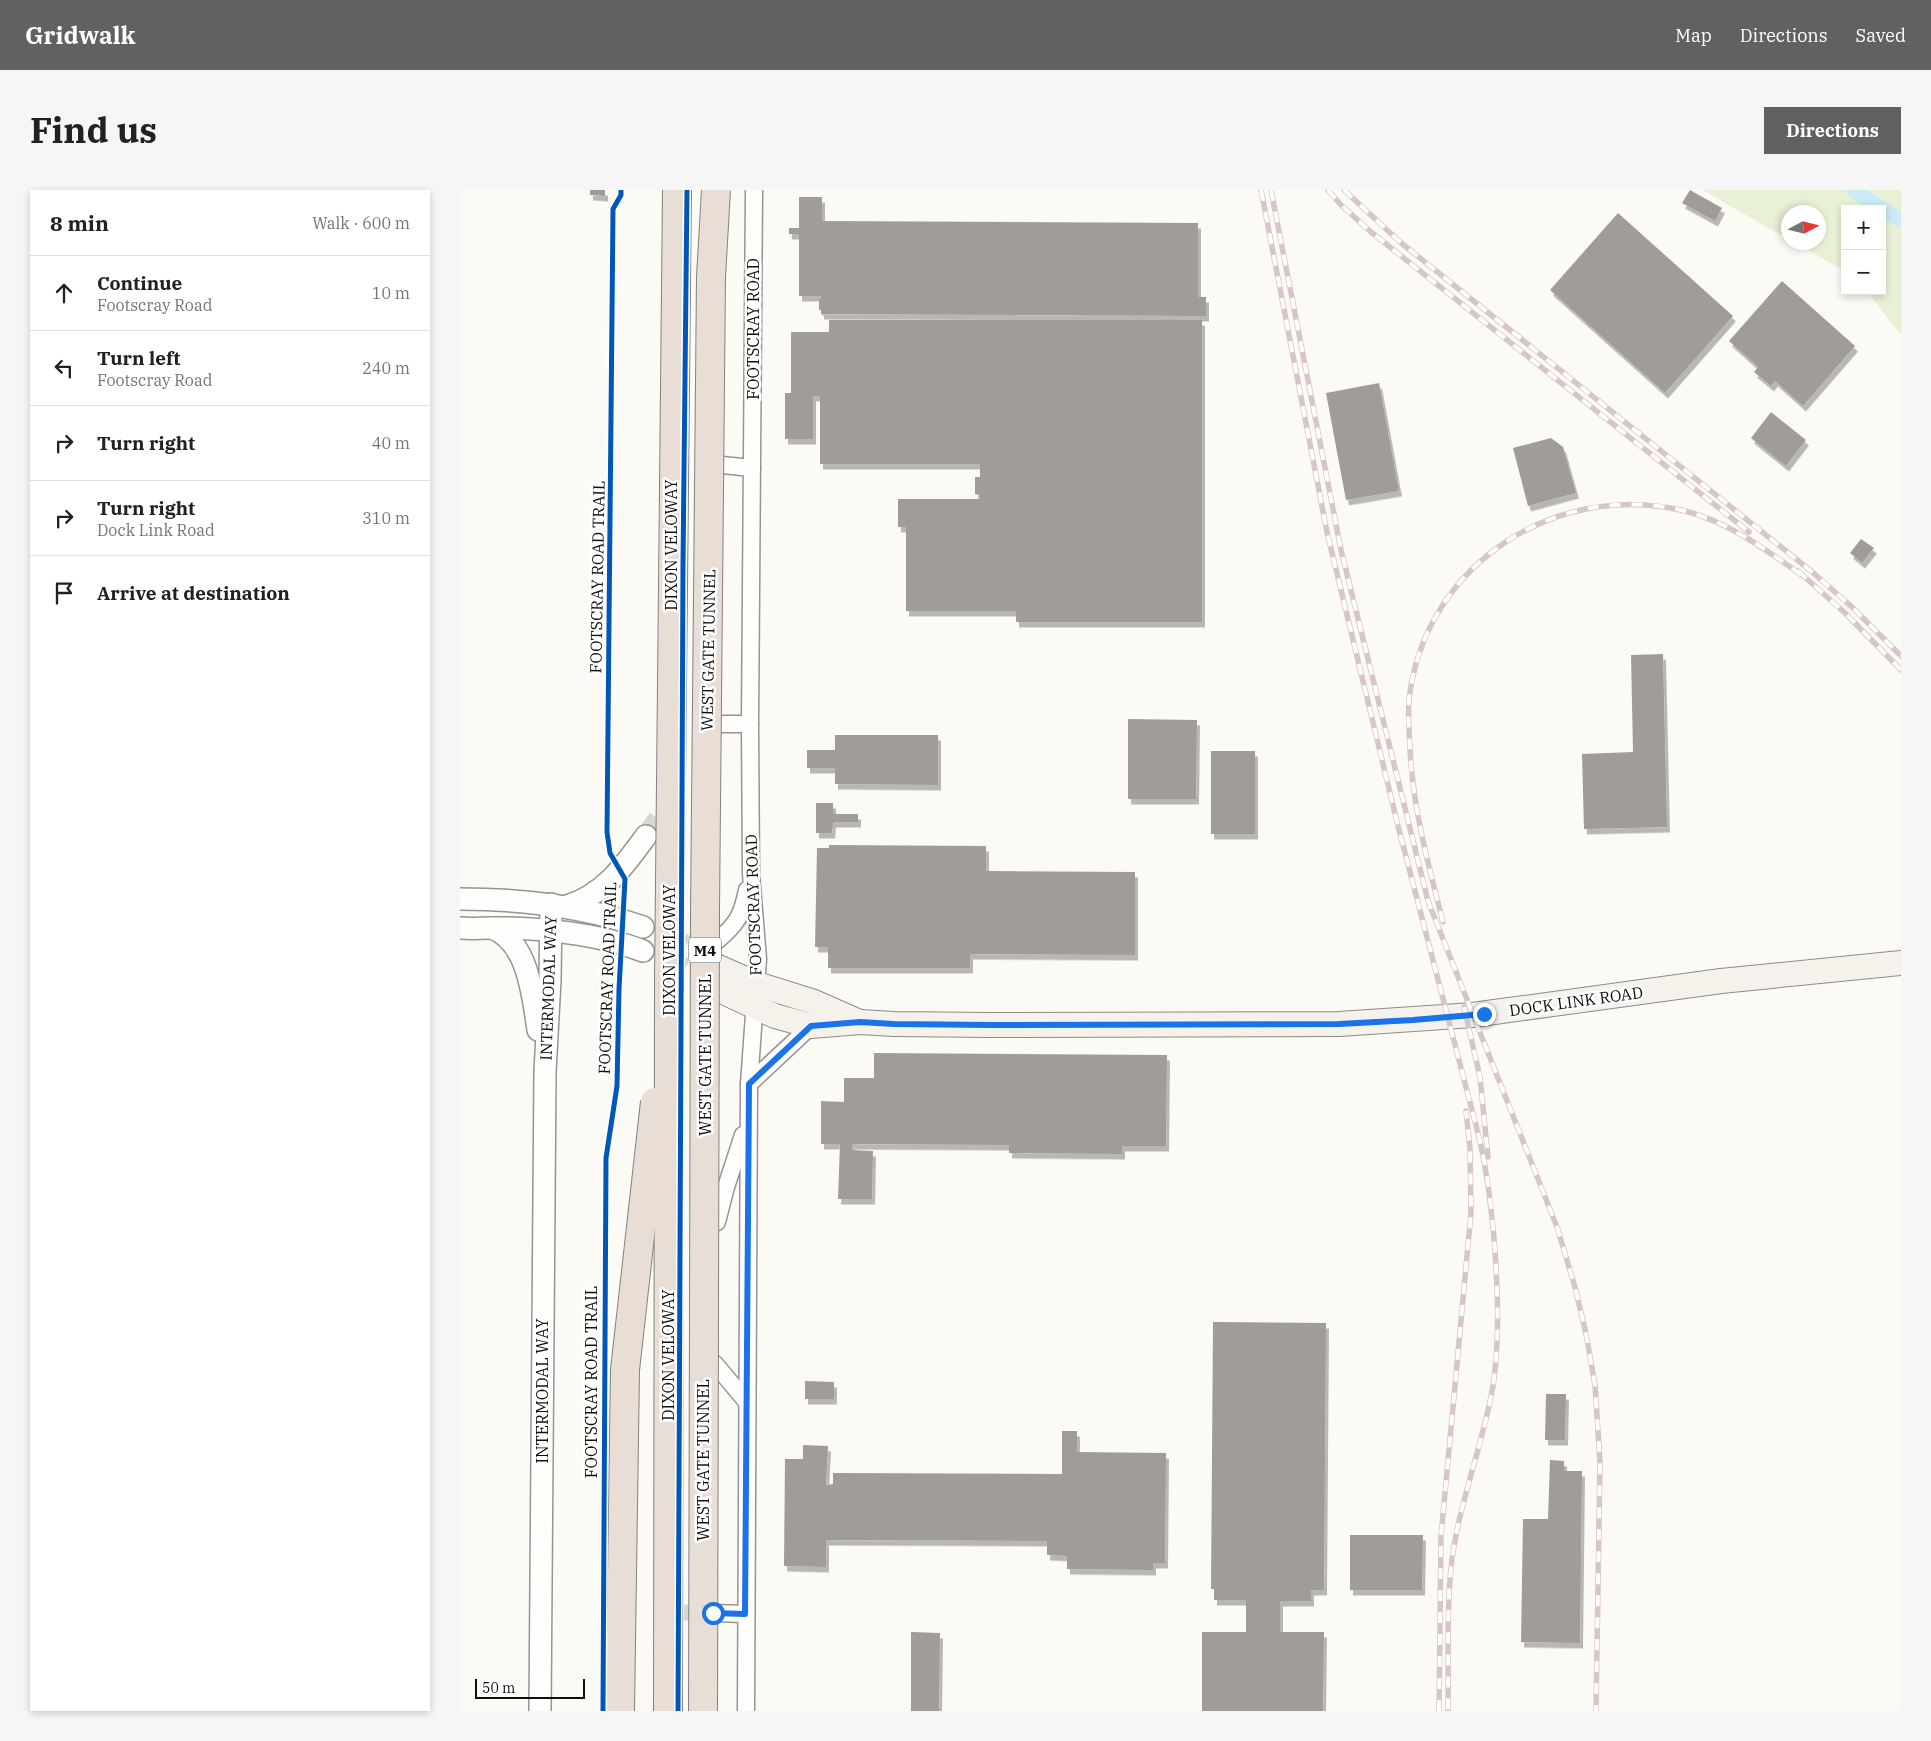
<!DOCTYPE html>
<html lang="en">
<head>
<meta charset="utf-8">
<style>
	:root { --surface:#fff; --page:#f6f6f6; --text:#202124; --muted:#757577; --line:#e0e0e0; --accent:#62615f }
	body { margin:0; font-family:"IBM Plex Serif",serif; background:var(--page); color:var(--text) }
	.controls { position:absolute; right:15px; top:15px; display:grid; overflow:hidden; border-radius:0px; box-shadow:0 2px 8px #0003 }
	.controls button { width:45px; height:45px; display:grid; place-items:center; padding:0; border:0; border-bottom:1px solid var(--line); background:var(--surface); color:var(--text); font:25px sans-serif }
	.compass { position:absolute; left:1321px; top:15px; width:45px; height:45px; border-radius:50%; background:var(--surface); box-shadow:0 2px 8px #0003; rotate:83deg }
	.scale { position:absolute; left:15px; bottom:12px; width:110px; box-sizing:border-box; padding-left:5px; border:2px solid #0f0f0f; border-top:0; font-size:14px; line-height:18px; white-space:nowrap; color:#0f0f0f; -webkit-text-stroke:4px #fff; paint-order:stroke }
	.stop { position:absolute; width:15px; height:15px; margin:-11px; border:4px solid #1a73e8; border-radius:50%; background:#fff }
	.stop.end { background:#1a73e8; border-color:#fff; box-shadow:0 1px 5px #0008 }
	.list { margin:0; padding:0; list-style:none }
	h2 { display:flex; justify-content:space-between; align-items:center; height:65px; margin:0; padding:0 20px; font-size:21px }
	h2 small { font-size:16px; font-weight:400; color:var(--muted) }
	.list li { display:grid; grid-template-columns:32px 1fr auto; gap:15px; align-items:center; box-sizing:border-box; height:75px; padding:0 20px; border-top:1px solid var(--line) }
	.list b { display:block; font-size:19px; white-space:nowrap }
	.list p { margin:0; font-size:16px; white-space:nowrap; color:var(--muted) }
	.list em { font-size:16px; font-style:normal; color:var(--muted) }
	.icon { flex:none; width:28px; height:28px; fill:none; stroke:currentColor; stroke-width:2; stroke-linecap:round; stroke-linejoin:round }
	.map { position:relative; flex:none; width:1441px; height:1521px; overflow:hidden; border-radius:0px }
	header { display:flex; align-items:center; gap:30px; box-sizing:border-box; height:70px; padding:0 25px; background:var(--accent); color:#fff }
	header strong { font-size:24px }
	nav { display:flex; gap:28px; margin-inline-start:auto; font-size:18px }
	.intro { display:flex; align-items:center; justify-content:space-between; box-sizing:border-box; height:120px; padding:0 30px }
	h1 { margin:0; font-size:35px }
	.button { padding:12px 22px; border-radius:0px; background:var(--accent); color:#fff; font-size:18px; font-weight:700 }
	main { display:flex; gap:30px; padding:0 30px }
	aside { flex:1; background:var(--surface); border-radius:0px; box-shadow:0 2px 8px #0003 }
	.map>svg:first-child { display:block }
	.green { fill:#e8f1d5 }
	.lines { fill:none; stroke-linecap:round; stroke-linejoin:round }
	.canal { stroke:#ccebf5; stroke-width:15 }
	.building { fill:#a09d99; filter:url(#shadow) }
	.minor-tunnel { stroke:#d8d7d2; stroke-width:16; stroke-dasharray:16 8; stroke-linecap:butt }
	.tertiary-tunnel { stroke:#d8d7d2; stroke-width:21; stroke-dasharray:21 11; stroke-linecap:butt }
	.primary-tunnel { stroke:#d8d7d2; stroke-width:26; stroke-dasharray:26 13; stroke-linecap:butt }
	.minor-casing { stroke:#969592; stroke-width:19 }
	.tertiary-casing { stroke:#969592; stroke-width:24 }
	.secondary-casing { stroke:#8c8b89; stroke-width:26 }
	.minor { stroke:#fffefd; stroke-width:16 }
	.tertiary { stroke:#fffefd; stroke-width:21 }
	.secondary { stroke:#f5f2eb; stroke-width:24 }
	.rail-casing { stroke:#d8c5c8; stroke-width:5.5 }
	.rail { stroke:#fff; stroke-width:4; stroke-dasharray:11; stroke-linecap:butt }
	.motorway-bridge-casing { stroke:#83827f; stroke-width:30; stroke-linecap:butt }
	.motorway-bridge { stroke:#e9ded6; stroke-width:28 }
	.cycleway-casing { stroke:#fff; stroke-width:8 }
	.cycleway { stroke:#0057b8; stroke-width:5 }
	.route { stroke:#1a73e8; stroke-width:6 }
	.labels { text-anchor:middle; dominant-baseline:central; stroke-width:5; stroke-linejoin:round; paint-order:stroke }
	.shield { fill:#fff; stroke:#575757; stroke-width:1 }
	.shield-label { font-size:15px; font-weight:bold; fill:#0f0f0f }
	.street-label { font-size:16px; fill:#0f0f0f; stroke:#fff }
</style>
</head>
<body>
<header>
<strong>Gridwalk</strong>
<nav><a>Map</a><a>Directions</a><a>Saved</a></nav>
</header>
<div class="intro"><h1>Find us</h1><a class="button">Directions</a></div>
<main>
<aside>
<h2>8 min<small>Walk · 600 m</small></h2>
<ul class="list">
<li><svg class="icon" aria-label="ahead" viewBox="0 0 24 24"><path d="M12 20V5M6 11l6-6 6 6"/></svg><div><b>Continue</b><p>Footscray Road</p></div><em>10 m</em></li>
<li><svg class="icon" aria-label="left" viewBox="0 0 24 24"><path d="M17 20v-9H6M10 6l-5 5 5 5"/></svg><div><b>Turn left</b><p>Footscray Road</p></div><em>240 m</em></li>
<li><svg class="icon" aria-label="right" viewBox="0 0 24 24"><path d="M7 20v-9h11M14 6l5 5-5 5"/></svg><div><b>Turn right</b></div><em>40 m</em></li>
<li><svg class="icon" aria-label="right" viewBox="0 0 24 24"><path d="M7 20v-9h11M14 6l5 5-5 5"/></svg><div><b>Turn right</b><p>Dock Link Road</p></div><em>310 m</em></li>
<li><svg class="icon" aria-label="arrive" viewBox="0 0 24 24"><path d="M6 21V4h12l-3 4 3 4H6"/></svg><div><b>Arrive at destination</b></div></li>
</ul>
</aside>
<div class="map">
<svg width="1441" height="1521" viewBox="0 0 1441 1521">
	<defs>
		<filter id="shadow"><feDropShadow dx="3" dy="5.5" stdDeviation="0" flood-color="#0004"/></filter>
	</defs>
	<rect width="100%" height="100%" fill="#fcfaf4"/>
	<!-- green -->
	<polygon class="green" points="1242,0 1441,0 1441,145 1407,101 1422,101 1422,19 1385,19 1385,81 1334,53 1358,52 1358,22 1328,22 1328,49"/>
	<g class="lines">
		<!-- canal -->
		<polyline class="canal" points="1393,0 1441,30"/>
	</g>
	<!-- building -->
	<g class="building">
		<polygon points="130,0 145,0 145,6 130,5"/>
		<polygon points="1230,0 1262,18 1255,31 1222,13"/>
		<polygon points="339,7 362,7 362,31 738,33 738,107 746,107 746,126 361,124 361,120 359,120 359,109 361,109 361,106 339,106 339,44 329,44 329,38 339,38"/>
		<polygon points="1158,23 1273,126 1205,203 1090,100"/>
		<polygon points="1322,91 1395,156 1343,216 1315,191 1311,196 1294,182 1298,177 1269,151"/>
		<polygon points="369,130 742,130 742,432 556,432 556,421 446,421 446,337 438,337 438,309 520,309 520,305 515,304 515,287 520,287 520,274 360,274 360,206 353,206 353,249 325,249 325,203 331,203 331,142 369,142"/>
		<polygon points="919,193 939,301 886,310 866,203"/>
		<polygon points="1311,222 1346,250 1326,276 1291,248"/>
		<polygon points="1091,248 1103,257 1116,303 1068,316 1053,258"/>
		<polygon points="1401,349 1414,358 1402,373 1390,363"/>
		<polygon points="1203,464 1207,637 1124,639 1122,564 1173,562 1171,465"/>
		<polygon points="668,529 737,530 736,609 668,609"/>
		<polygon points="375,545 478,545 478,595 375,594 375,578 347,578 347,560 375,560"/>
		<rect x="751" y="561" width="44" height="83"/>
		<polygon points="356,613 373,613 373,624 398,624 398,632 373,632 372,643 356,643"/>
		<polygon points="369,655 526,656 526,681 675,682 675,765 510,764 510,778 368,778 368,757 355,757 357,658 369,658"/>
		<polygon points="414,863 707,865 706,956 662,956 662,964 549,963 549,955 392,954 392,960 413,961 412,1009 378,1009 380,954 361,954 361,911 384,912 384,888 414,888"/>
		<polygon points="753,1132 866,1133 864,1400 851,1400 851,1411 820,1411 820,1442 864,1442 863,1521 742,1521 742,1442 786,1442 786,1410 754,1410 754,1399 751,1399"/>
		<polygon points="345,1191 374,1192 374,1209 345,1209"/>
		<polygon points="1086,1204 1106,1204 1105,1250 1085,1250"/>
		<polygon points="602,1241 617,1241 617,1262 706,1263 705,1373 693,1373 693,1380 607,1379 607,1366 587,1365 587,1351 366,1350 366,1377 324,1376 325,1269 343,1269 343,1255 368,1256 366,1295 373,1294 373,1283 602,1284"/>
		<polygon points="1090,1270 1104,1271 1104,1281 1122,1281 1120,1453 1061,1452 1063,1329 1088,1329"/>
		<polygon points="890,1345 963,1345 962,1400 890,1400"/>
		<polygon points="451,1442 480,1443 479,1521 451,1521"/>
	</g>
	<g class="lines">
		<!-- minor-tunnel -->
		<polyline class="minor-tunnel" points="200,1422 251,1423"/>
		<!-- tertiary-tunnel -->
		<polyline class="tertiary-tunnel" points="186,646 205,620"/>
		<!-- primary-tunnel -->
		<g class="primary-tunnel">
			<polyline points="202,745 257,776"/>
			<polyline points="201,769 258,799"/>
		</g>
		<defs>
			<g id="minor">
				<polyline points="262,275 292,278"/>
				<polyline points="259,534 290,534"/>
				<path d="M258,750C277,734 282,725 287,700"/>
				<polyline points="289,894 351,836"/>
				<polyline points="257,1032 266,997 283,945"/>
				<polyline points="255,1174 286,1211"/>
				<polyline points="253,1423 285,1424"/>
				<polyline points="286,1521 289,894 298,769 291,684 290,534 294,0"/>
			</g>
			<g id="tertiary">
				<path d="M0,709C64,709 123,716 183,737"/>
				<path d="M107,716C144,705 164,676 186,646"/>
				<path d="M0,738C10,739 21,738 31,738C77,737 140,744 183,761"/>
				<path d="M32,738C68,751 73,806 78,840"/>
				<polyline points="80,1521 85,882 90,790 91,714"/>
			</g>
			<g id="secondary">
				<polyline points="258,777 297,794 354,812 397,831"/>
				<polyline points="259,800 315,826 351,836 400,832 434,834 530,835 879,834 1013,825 1261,791 1441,773"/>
			</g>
		</defs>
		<!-- minor casing -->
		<use href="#minor" class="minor-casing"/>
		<!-- tertiary casing -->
		<use href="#tertiary" class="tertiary-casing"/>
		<!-- secondary casing -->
		<use href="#secondary" class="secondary-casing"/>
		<!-- minor -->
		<use href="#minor" class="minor"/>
		<!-- tertiary -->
		<use href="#tertiary" class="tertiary"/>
		<!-- secondary -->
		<use href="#secondary" class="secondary"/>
		<defs>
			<g id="rail">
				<path d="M801,0L867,342L937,632L1019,947C1029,989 1033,1031 1036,1075C1038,1115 1039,1155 1033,1196C1023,1254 1000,1310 992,1369C986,1419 989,1471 988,1521"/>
				<polyline points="811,0 881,360 968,711 1097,1037 1115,1097 1126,1144 1135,1195 1140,1272 1136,1521"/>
				<polyline points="868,0 880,14 911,42 1289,342"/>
				<polyline points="884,0 940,52 1351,381 1392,417 1441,466"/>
				<polyline points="1338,381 1385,423 1441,480"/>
				<path d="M983,732C968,673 953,620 950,558C949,539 947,520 950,502C969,372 1098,290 1225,321C1269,332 1306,360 1343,386"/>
				<polyline points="1004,817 1020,887 1028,967"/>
				<polyline points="979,1521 981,1346 1011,1023 1010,958 1006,921"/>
			</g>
		</defs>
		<!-- rail casing -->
		<use href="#rail" class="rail-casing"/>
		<!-- rail -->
		<use href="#rail" class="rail"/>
		<defs>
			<g id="motorway-bridge">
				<polyline points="160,1521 165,1180 195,912"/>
				<polyline points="208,1521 209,791 217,0"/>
				<polyline points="243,1521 245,721 251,87 256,0"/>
			</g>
		</defs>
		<!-- motorway-bridge casing -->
		<use href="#motorway-bridge" class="motorway-bridge-casing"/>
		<!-- motorway-bridge -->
		<use href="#motorway-bridge" class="motorway-bridge"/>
		<defs>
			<g id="cycleway">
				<polyline points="143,1521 146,968 157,896 159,799 165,689 150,663 147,642 153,19 161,5 161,0"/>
				<polyline points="218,1521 223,375 227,0"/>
			</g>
		</defs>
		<!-- cycleway casing -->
		<use href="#cycleway" class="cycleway-casing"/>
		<!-- cycleway -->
		<use href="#cycleway" class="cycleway"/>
	</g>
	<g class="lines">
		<!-- route -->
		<polyline class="route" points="253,1423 285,1424 289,894 351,836 400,832 434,834 530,835 879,834 953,830 1024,824"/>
	</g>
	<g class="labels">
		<!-- shield labels -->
		<rect class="shield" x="229" y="747.5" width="32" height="25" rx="4"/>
		<g class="shield-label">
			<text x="245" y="760">M4</text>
		</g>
		<!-- street labels -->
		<g class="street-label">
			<text transform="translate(293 139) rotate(-90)">FOOTSCRAY ROAD</text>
			<text transform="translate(211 355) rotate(-90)">DIXON VELOWAY</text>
			<text transform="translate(137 387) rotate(-89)">FOOTSCRAY ROAD TRAIL</text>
			<text transform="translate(248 460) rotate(-89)">WEST GATE TUNNEL</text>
			<text transform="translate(293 715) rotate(-92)">FOOTSCRAY ROAD</text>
			<text transform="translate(209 760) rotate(-90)">DIXON VELOWAY</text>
			<text transform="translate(147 788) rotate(-88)">FOOTSCRAY ROAD TRAIL</text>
			<text transform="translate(88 798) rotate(-88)">INTERMODAL WAY</text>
			<text transform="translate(1116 811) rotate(-8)">DOCK LINK ROAD</text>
			<text transform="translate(245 865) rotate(-90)">WEST GATE TUNNEL</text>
			<text transform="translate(208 1165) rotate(-90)">DIXON VELOWAY</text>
			<text transform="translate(131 1192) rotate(-90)">FOOTSCRAY ROAD TRAIL</text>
			<text transform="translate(82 1201) rotate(-90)">INTERMODAL WAY</text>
			<text transform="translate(243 1270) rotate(-90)">WEST GATE TUNNEL</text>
		</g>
	</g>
</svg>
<div class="controls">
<button>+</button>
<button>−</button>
</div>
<svg class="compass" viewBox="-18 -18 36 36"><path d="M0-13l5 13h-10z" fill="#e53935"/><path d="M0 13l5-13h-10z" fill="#757577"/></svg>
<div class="scale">50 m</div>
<div class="stop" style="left:253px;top:1423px"></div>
<div class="stop end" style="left:1024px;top:824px"></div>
</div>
</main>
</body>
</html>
